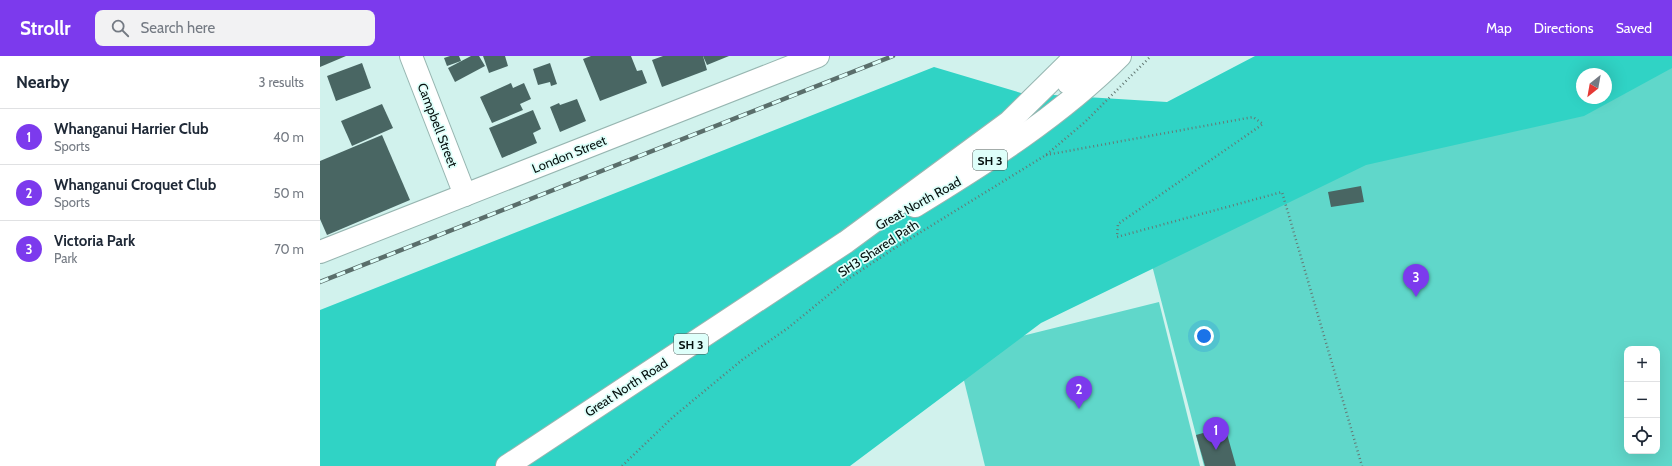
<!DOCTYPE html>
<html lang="en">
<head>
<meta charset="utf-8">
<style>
	:root { --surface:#fff; --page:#f2f2f3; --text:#1f2937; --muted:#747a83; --line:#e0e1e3; --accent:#7c3aed }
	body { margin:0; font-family:Cabin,sans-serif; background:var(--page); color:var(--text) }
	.controls { position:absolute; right:12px; bottom:12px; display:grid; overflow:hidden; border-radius:8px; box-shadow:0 4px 16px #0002 }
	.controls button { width:36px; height:36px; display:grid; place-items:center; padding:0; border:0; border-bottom:1px solid var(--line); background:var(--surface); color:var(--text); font:20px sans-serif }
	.compass { position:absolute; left:1256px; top:12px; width:36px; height:36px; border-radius:50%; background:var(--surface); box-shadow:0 4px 16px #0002; rotate:211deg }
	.you { position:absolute; left:884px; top:280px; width:14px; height:14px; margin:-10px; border:3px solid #fff; border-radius:50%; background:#1a73e8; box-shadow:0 0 0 6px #1a73e833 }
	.badge { display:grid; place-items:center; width:26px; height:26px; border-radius:50%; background:var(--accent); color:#fff; font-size:13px; font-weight:700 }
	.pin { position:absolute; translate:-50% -33px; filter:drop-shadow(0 1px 2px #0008) }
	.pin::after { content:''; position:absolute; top:21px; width:14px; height:12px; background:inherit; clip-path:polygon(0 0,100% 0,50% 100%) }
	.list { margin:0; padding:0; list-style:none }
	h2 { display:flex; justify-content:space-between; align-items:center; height:52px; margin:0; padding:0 16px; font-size:17px }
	h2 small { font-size:13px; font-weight:400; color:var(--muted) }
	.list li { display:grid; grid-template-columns:26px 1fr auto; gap:12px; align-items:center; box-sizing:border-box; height:56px; padding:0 16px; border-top:1px solid var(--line) }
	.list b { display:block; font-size:15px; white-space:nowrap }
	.list p { margin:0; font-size:13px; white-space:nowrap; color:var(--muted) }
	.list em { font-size:13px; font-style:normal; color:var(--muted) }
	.icon { flex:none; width:22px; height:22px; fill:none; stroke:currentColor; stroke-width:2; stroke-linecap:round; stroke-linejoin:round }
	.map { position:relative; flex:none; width:1352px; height:410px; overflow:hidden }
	header { display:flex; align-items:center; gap:24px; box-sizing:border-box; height:56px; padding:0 20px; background:var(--accent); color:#fff }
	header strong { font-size:19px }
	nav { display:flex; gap:22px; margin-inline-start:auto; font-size:14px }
	.search { width:280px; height:36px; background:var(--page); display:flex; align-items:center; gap:10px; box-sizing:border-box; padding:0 14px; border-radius:8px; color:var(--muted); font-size:15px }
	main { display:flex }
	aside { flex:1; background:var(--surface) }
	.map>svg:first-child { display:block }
	.green { fill:#60d7ca; fill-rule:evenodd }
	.forest { fill:#30d3c5; fill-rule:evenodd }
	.building { fill:#496663 }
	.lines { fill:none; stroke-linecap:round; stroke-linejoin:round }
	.minor-casing { stroke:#97b6b1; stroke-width:24 }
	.highway-casing { stroke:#97b6b1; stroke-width:24 }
	.path { stroke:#647975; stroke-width:2.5; stroke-dasharray:1 3; stroke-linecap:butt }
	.minor { stroke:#fff; stroke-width:22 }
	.highway { stroke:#fff; stroke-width:22 }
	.rail-casing { stroke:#5a6e6b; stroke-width:4.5 }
	.rail { stroke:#defffa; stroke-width:3; stroke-dasharray:9; stroke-linecap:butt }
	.labels { text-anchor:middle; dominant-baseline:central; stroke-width:3.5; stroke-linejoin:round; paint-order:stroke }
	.shield { fill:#defffa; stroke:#465855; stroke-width:1 }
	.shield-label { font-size:12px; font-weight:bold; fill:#05100e }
	.street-label { font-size:13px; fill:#05100e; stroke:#defffa }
</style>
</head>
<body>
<header>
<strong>Strollr</strong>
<div class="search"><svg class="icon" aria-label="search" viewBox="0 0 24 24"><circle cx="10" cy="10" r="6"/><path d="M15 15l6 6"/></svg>Search here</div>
<nav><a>Map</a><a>Directions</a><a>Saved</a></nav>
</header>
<main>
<aside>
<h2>Nearby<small>3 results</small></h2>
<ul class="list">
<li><span class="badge">1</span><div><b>Whanganui Harrier Club</b><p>Sports</p></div><em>40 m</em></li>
<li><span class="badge">2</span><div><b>Whanganui Croquet Club</b><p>Sports</p></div><em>50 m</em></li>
<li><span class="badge">3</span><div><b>Victoria Park</b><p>Park</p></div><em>70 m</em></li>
</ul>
</aside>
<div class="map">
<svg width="1352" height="410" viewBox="0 0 1352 410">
	<rect width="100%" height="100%" fill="#d1f2ed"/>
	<!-- green -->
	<g class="green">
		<path d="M1074,0H1352V410H884L827,190ZM1262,18H1286V42H1262ZM1307,293H1337V395H1307Z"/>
		<polygon points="839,246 880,410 665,410 637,296"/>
	</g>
	<!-- forest -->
	<path class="forest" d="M935,0H1352V12L1264,60L1046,109L721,267L530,410H0V254L614,11L701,37L847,46ZM1262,18H1286V42H1262Z"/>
	<!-- building -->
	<g class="building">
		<polygon points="0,0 26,0 0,11"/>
		<polygon points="130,0 139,0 141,5 127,10 124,2"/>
		<polygon points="151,0 159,0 165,10 135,26 128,12"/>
		<polygon points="163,0 185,0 188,10 169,17"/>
		<polygon points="271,0 311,0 317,15 322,14 327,27 280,45 263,3"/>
		<polygon points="343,0 383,0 387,14 342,31 332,4"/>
		<polygon points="383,0 409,0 387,9"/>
		<polygon points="42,7 51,32 16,45 7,20"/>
		<polygon points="230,7 237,28 231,30 230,26 218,29 213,13"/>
		<polygon points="191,27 193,32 204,27 211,43 200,48 203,54 172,67 160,41"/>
		<polygon points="257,43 266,65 240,76 230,51 239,47 240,49"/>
		<polygon points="62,48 73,72 32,90 21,65"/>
		<polygon points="213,54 221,73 213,77 217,87 182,102 169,72"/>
		<polygon points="62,79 90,144 7,179 0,163 0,105"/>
		<polygon points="1041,130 1044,146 1011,151 1008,136"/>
		<polygon points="905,371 916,410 885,410 876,379"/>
	</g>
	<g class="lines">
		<defs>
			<g id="minor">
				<polyline points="91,0 145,139"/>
				<polyline points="0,196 498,0"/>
			</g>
			<g id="highway">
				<polyline points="748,27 778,0"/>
				<path d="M595,150C667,106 740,60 800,0"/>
				<polyline points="187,410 526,186 689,66 756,0"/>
			</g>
		</defs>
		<!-- minor casing -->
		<use href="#minor" class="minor-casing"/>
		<!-- highway casing -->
		<use href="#highway" class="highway-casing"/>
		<!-- path -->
		<g class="path">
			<polyline points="726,99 933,61 943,68 798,168 797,181 962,136 1042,410"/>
			<polyline points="302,410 353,361 422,304 468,272 528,223 575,192 726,99 765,66 831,0"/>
		</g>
		<!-- minor -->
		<use href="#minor" class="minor"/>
		<!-- highway -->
		<use href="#highway" class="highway"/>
		<defs>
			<polyline id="rail" points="0,226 573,0"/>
		</defs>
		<!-- rail casing -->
		<use href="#rail" class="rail-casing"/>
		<!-- rail -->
		<use href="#rail" class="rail"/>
	</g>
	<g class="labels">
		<!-- shield labels -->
		<g class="shield">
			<rect x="653" y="94" width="34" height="20" rx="3"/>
			<rect x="354" y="278" width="34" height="20" rx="3"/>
		</g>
		<g class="shield-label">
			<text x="670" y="104">SH 3</text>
			<text x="371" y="288">SH 3</text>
		</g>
		<!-- street labels -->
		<g class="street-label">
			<text transform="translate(118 69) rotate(69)">Campbell Street</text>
			<text transform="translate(249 98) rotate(-22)">London Street</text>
			<text transform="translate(598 147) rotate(-29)">Great North Road</text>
			<text transform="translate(558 192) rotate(-33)">SH3 Shared Path</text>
			<text transform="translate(306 331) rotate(-33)">Great North Road</text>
		</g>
	</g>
</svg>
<div class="controls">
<button>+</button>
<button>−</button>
<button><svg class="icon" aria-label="locate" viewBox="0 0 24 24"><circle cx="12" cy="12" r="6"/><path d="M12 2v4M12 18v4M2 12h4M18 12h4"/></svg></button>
</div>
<svg class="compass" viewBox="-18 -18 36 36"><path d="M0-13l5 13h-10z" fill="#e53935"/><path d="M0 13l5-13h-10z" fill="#747a83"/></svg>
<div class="you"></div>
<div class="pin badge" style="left:896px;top:394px">1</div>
<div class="pin badge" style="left:759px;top:353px">2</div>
<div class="pin badge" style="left:1096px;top:241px">3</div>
</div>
</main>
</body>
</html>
